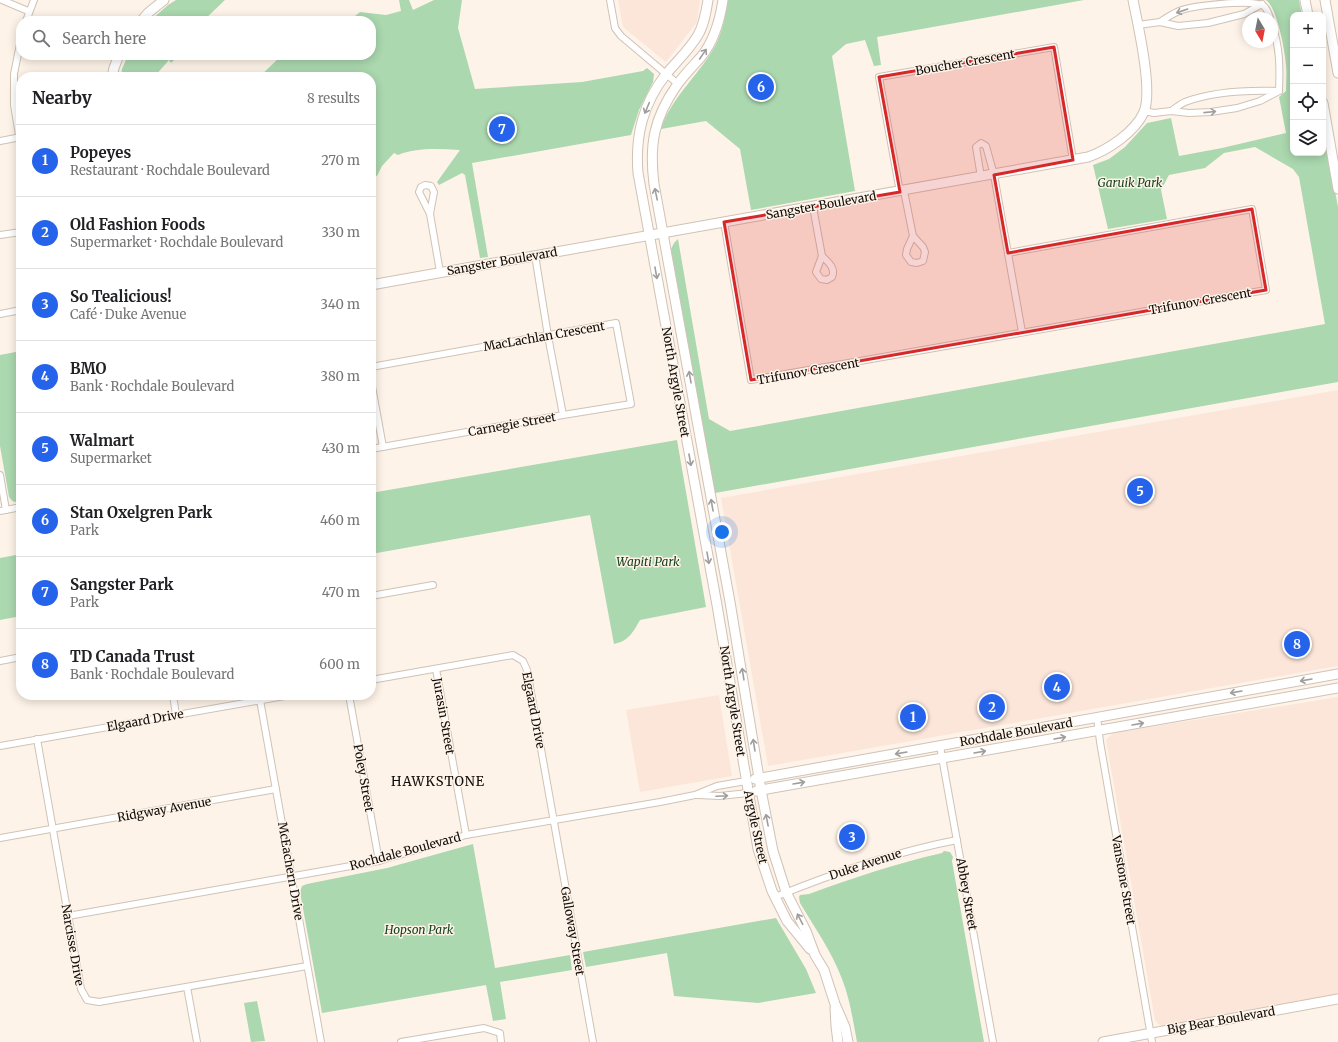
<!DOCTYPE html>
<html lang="en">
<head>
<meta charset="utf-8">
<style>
	:root { --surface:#fff; --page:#f2f2f2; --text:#202124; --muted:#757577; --line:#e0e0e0; --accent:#2563eb }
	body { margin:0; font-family:Merriweather,serif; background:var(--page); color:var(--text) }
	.controls { position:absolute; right:12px; top:12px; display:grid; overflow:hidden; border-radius:8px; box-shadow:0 2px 10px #0003 }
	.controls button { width:36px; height:36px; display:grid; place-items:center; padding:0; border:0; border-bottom:1px solid var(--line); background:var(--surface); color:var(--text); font:20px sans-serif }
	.compass { position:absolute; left:1242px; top:12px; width:36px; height:36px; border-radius:50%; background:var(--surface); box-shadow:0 2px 10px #0003; rotate:170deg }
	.you { position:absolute; left:722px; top:532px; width:14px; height:14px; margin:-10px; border:3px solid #fff; border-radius:50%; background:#1a73e8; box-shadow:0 0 0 6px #1a73e833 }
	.badge { display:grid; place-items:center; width:26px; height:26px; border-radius:50%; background:var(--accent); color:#fff; font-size:13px; font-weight:700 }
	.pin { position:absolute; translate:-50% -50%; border:2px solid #fff; box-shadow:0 1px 4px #0006 }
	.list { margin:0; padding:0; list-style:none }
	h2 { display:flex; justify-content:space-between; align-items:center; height:52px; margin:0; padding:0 16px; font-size:17px }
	h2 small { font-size:13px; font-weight:400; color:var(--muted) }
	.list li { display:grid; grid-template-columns:26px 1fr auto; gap:12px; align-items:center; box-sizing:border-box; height:72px; padding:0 16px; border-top:1px solid var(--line) }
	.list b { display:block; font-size:15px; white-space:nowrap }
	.list p { margin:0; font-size:13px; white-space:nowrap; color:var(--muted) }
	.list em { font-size:13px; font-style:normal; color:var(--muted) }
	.icon { flex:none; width:22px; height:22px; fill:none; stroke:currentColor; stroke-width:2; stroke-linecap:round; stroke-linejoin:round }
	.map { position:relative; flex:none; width:1338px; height:1042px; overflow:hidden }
	.search { position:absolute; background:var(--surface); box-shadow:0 2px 10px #0003; left:16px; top:16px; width:360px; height:44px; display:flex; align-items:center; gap:10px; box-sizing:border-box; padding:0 14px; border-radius:16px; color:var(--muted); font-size:15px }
	.panel { position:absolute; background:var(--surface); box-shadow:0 2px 10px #0003; left:16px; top:72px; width:360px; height:628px; border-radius:16px }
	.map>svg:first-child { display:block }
	.commercial { fill:#fce6d9 }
	.green { fill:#abd8af }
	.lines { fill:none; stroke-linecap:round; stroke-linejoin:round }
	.street-casing { stroke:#d0c2b6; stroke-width:8 }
	.secondary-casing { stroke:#d0c2b6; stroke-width:11 }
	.street { stroke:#fff; stroke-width:6 }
	.secondary { stroke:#fff; stroke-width:9 }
	.oneway { stroke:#9f9e9c }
	.marked { fill:#d62828; fill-opacity:0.2; stroke:#d62828; stroke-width:3; stroke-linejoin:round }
	.labels { text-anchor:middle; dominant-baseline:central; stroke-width:3; stroke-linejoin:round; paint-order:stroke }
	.street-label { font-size:12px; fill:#100c08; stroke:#fef3e8 }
	.park-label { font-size:12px; font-style:italic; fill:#16421e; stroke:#fef3e8 }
	.neighbourhood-label { font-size:13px; letter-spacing:1px; fill:#100c08; stroke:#fef3e8 }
</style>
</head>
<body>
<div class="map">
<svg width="1338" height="1042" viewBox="0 0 1338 1042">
	<rect width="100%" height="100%" fill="#fef3e8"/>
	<!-- commercial -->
	<g class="commercial">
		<polygon points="618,0 700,0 697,22 666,62 623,27"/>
		<polygon points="1338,390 1338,666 768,766 721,498"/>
		<polygon points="719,695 732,776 640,792 626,710"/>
		<polygon points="1338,697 1338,995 1162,1027 1158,1024 1155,1020 1106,740 1113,733"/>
	</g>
	<!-- green -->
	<g class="green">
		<polygon points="176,0 225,0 203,21 150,21 168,5"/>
		<path d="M399,0H409L413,10L434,0H462L458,28L475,89L582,82L643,71L647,68L654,74L653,82L639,110L631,135L472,163L488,257L480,258L465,175L462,173L439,185L437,182L460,150C439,149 418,147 398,155L394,153L382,166L377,176L371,174V77H259L279,58V55H371V21H349L360,12L386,15L401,11Z"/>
		<path d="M727,0H1084L877,37L881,65L874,66L865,40L846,44L832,56L855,191L751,210L740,149L706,121L661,129C672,95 702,73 717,42C723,29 726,14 727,0Z"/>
		<path d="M1266,0H1299L1302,15H1293V153H1323V127L1338,207V382L715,493L671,249L674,243L678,239L709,419L730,431L1325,324L1299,177L1293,169L1255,147L1224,153L1205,168L1169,175L1161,190L1167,219L1108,229L1093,165L1109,159L1125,147L1147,123L1171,118L1179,156L1222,148L1286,133L1279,97L1286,91C1286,82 1287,74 1286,65C1285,51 1277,7 1266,0Z"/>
		<polygon points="128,55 171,55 175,59 171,63 169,60 154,77 121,77 122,69"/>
		<path d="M21,351V502C16,503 12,502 9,497L0,446V355Z"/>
		<path d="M677,440L706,607L640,620C633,632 629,641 614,644L590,515L371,554V493Z"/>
		<polygon points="21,554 21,616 0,620 0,558"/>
		<polygon points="473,844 495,968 570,955 572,970 500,982 506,1019 493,1021 486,985 322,1013 300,892 302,886 307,884 387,868"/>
		<path d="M944,851L950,852L953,857L952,861L984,1042H857C853,1021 850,999 842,979C832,952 815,928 800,903L799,897L800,895L809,894C853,878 897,863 942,853Z"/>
		<polygon points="776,918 806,969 816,993 758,1003 674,996 667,953 586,967 583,952"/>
		<polygon points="257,1001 265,1041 251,1042 244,1003"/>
	</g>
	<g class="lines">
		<defs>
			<g id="street">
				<polyline points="2,0 28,11"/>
				<polyline points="610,0 615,28 621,36 678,84"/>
				<polyline points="26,21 34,0"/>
				<path d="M1160,22C1166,18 1172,14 1179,11C1194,5 1248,0 1262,5C1267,7 1268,13 1270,18"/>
				<polyline points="1138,25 1160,22 1178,26 1208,23 1244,14 1262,4"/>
				<path d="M1272,25C1280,47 1280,67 1279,91"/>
				<polyline points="21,39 14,74 14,105 21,147"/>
				<polyline points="1144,111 1154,113 1171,111 1189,113 1211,112 1237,108 1260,101 1279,91"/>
				<path d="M1171,111C1176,108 1180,104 1185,102C1214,91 1247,90 1278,91"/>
				<polyline points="0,141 21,137"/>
				<polyline points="981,177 976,147 981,143 986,146 994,175 1022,332"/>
				<polyline points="904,191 913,236 923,247 925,252 923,261 917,263 911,262 906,255 907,249 913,236"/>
				<polyline points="900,192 879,77 1054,47 1073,160"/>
				<path d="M813,207L822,256L816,272L821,279L827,280L832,277C836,268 828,262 822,256"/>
				<polyline points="430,214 434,192 431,186 425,185 421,187 419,192 430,214 440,272"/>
				<polyline points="724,222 751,380 1266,290 1252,209 1008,253"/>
				<polyline points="0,235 21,232"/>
				<polyline points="0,314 21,310"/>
				<polyline points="371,367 616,323 631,404 563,415"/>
				<polyline points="371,381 383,447"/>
				<polyline points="371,449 563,415 548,336 535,255"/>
				<polyline points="0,475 6,510"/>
				<polyline points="0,511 21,507"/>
				<polyline points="371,596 433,585"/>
				<polyline points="0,661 21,657"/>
				<polyline points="436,669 466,835"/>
				<polyline points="371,680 513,655 523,661 527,670 593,1042"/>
				<polyline points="173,695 176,715"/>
				<polyline points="349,695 379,861"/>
				<polyline points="260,700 321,1042"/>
				<polyline points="1097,717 1100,742 1152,1042"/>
				<polyline points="37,739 81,989 87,1000 99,1002 307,966"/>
				<polyline points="0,746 290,695"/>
				<polyline points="940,746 993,1042"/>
				<polyline points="697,795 720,796 748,793"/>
				<polyline points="0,838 276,789"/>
				<path d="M775,897C834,873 894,852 957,840"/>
				<polyline points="68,916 379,861 466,835 660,802 695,795 717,786 746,781"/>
				<polyline points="187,987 197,1042"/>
				<polyline points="401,1042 484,1028 500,1033 501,1042"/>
			</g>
			<g id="secondary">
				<path d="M708,0C706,12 704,25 698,35C690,49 677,61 667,73C643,103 635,135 638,173L717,605L758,849L772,891L787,921L810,949"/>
				<path d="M723,0C720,20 714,41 701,57C693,66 684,75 677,85C654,118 649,144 654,184L730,602L761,790L773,851L786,892L806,931L815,955L824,970L835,1004L845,1027L848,1042"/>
				<polyline points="1305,0 1308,15"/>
				<polyline points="1325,0 1338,73"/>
				<polyline points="141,21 148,13 164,0"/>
				<polyline points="112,77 114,68 119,55"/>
				<polyline points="1323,103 1338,189"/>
				<path d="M371,285C610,241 849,201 1088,157C1108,150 1135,132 1144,112C1153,90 1138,25 1133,0"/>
				<polyline points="755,779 1338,674"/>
				<polyline points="756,791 1338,688"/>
				<polyline points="835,1008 836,1026 838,1042"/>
				<polyline points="1103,1042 1338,999"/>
			</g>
		</defs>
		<!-- street casing -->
		<use href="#street" class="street-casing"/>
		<!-- secondary casing -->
		<use href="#secondary" class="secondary-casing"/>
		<!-- street -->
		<use href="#street" class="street"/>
		<!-- secondary -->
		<use href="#secondary" class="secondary"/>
	</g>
	<!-- one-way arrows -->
	<defs><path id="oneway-shaft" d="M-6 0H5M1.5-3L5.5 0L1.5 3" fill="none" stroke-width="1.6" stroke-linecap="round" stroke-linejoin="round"/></defs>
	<g class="oneway">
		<use href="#oneway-shaft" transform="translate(1182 11) rotate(161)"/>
		<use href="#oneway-shaft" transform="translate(703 54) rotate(-56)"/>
		<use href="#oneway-shaft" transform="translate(647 108) rotate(113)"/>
		<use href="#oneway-shaft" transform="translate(1210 112) rotate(-6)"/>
		<use href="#oneway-shaft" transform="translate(656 194) rotate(-102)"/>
		<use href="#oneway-shaft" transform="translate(656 273) rotate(80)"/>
		<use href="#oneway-shaft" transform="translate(690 377) rotate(-100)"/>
		<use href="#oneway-shaft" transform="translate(690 460) rotate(80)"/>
		<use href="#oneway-shaft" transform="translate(712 505) rotate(-100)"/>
		<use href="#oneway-shaft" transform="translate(708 558) rotate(80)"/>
		<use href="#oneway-shaft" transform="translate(743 674) rotate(-99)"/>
		<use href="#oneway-shaft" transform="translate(1306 680) rotate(170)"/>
		<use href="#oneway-shaft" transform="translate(1236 692) rotate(170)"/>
		<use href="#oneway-shaft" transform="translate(1138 724) rotate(-10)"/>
		<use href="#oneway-shaft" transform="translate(1060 738) rotate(-10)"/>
		<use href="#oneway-shaft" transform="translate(754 745) rotate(-99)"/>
		<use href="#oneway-shaft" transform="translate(980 752) rotate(-10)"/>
		<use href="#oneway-shaft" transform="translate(901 753) rotate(170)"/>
		<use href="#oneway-shaft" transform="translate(799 783) rotate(-10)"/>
		<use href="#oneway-shaft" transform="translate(722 796) rotate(-3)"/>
		<use href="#oneway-shaft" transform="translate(767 820) rotate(-101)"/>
		<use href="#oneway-shaft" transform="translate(800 919) rotate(-117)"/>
	</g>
	<!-- marked area -->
	<path class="marked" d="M1054,47L1073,160L994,175L1008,253L1252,209L1266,290L751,380L724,222L900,192L879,77Z"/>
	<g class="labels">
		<!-- street labels -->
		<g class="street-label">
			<text transform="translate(965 62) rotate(-10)">Boucher Crescent</text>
			<text transform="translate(821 205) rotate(-10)">Sangster Boulevard</text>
			<text transform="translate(502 261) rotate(-10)">Sangster Boulevard</text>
			<text transform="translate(1200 301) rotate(-10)">Trifunov Crescent</text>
			<text transform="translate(544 336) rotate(-10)">MacLachlan Crescent</text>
			<text transform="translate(808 371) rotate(-10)">Trifunov Crescent</text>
			<text transform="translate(676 382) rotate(80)">North Argyle Street</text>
			<text transform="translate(512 424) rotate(-10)">Carnegie Street</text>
			<text transform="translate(733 701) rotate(81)">North Argyle Street</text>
			<text transform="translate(534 710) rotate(79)">Elgaard Drive</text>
			<text transform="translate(444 716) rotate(80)">Jurasin Street</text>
			<text transform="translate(145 720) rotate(-10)">Elgaard Drive</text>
			<text transform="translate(1016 732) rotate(-10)">Rochdale Boulevard</text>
			<text transform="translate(364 778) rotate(80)">Poley Street</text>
			<text transform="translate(164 809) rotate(-10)">Ridgway Avenue</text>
			<text transform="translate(756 827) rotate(78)">Argyle Street</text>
			<text transform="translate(405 851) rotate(-15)">Rochdale Boulevard</text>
			<text transform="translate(865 864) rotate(-18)">Duke Avenue</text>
			<text transform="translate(291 871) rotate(80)">McEachern Drive</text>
			<text transform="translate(1124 880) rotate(80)">Vanstone Street</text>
			<text transform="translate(967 894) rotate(80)">Abbey Street</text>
			<text transform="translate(573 931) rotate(80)">Galloway Street</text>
			<text transform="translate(73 945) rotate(80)">Narcisse Drive</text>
			<text transform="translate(1221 1020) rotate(-10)">Big Bear Boulevard</text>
		</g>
		<!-- park labels -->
		<g class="park-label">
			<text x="1130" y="182">Garuik Park</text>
			<text x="648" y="561">Wapiti Park</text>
			<text x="419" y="929">Hopson Park</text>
		</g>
		<!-- neighbourhood labels -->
		<g class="neighbourhood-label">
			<text x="438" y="781">HAWKSTONE</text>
		</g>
	</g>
</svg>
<div class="controls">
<button>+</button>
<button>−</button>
<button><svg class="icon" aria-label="locate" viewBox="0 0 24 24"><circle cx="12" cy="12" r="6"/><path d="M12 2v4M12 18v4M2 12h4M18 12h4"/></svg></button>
<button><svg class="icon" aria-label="layers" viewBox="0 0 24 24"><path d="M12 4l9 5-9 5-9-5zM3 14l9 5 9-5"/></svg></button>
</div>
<svg class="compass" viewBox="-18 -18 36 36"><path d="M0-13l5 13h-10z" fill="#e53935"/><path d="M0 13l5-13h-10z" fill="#757577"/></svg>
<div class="you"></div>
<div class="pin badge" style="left:913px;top:717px">1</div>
<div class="pin badge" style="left:992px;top:707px">2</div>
<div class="pin badge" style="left:852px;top:837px">3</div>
<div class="pin badge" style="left:1057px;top:687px">4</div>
<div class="pin badge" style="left:1140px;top:491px">5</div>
<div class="pin badge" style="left:761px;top:87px">6</div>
<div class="pin badge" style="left:502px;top:129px">7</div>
<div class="pin badge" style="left:1297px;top:644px">8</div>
<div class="search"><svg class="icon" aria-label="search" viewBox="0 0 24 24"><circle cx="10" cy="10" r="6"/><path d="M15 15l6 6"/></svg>Search here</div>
<section class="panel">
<h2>Nearby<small>8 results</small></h2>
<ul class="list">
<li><span class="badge">1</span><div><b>Popeyes</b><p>Restaurant · Rochdale Boulevard</p></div><em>270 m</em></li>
<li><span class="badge">2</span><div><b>Old Fashion Foods</b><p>Supermarket · Rochdale Boulevard</p></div><em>330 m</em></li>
<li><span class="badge">3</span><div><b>So Tealicious!</b><p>Café · Duke Avenue</p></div><em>340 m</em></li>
<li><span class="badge">4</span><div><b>BMO</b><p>Bank · Rochdale Boulevard</p></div><em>380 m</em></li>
<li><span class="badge">5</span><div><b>Walmart</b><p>Supermarket</p></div><em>430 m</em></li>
<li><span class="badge">6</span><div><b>Stan Oxelgren Park</b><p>Park</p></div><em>460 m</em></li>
<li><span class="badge">7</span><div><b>Sangster Park</b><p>Park</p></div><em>470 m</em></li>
<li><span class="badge">8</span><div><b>TD Canada Trust</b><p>Bank · Rochdale Boulevard</p></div><em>600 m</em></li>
</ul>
</section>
</div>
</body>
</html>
